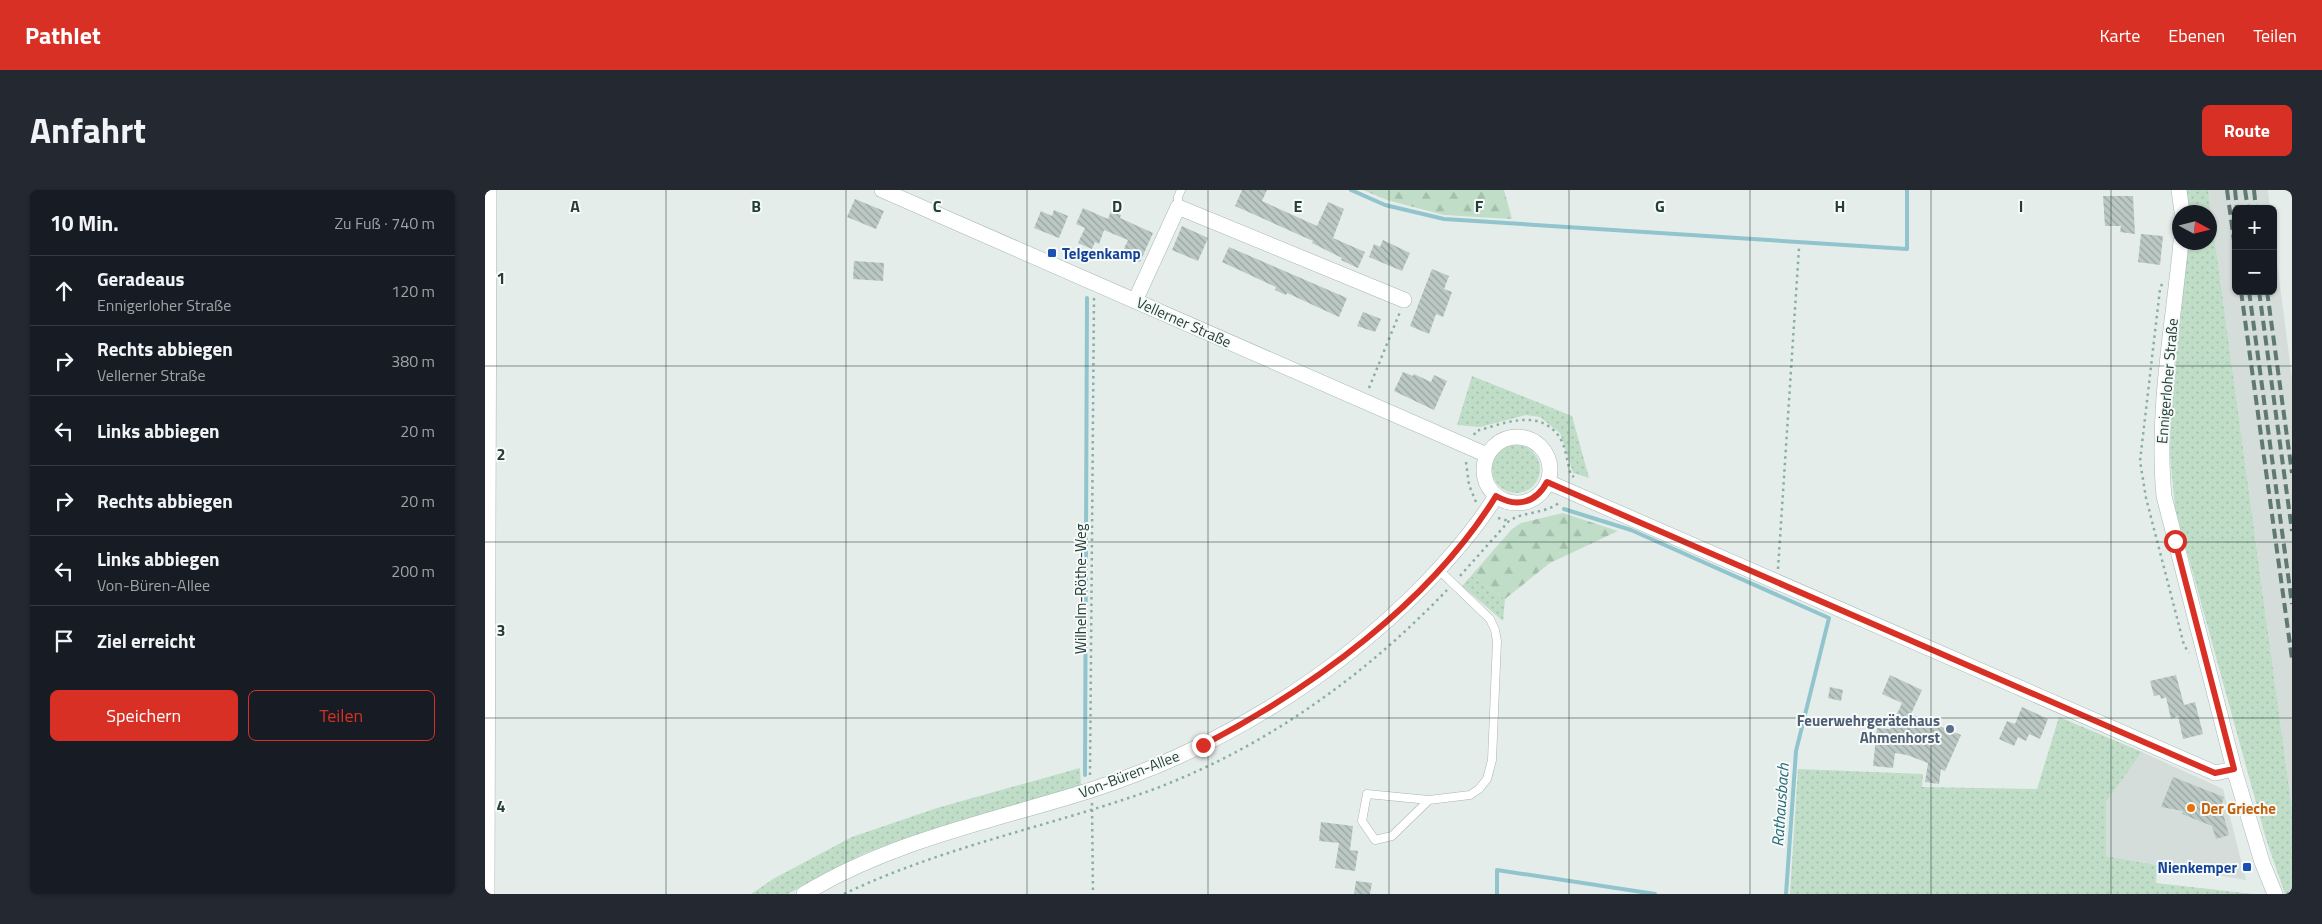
<!DOCTYPE html>
<html lang="de">
<head>
<meta charset="utf-8">
<style>
	:root { --surface:#171b24; --page:#242831; --text:#f1f3f6; --muted:#9ea1a6; --line:#363941; --accent:#d93025 }
	body { margin:0; font-family:"Titillium Web",sans-serif; background:var(--page); color:var(--text) }
	.controls { position:absolute; right:15px; top:15px; display:grid; overflow:hidden; border-radius:8px; box-shadow:0 1px 4px #0004 }
	.controls button { width:45px; height:45px; display:grid; place-items:center; padding:0; border:0; border-bottom:1px solid var(--line); background:var(--surface); color:var(--text); font:25px sans-serif }
	.compass { position:absolute; left:1687px; top:15px; width:45px; height:45px; border-radius:50%; background:var(--surface); box-shadow:0 1px 4px #0004; rotate:97deg }
	.stop { position:absolute; width:15px; height:15px; margin:-11px; border:4px solid #d93025; border-radius:50%; background:#fff }
	.stop.end { background:#d93025; border-color:#fff; box-shadow:0 1px 5px #0008 }
	.list { margin:0; padding:0; list-style:none }
	h2 { display:flex; justify-content:space-between; align-items:center; height:65px; margin:0; padding:0 20px; font-size:21px }
	h2 small { font-size:16px; font-weight:400; color:var(--muted) }
	.list li { display:grid; grid-template-columns:32px 1fr auto; gap:15px; align-items:center; box-sizing:border-box; height:70px; padding:0 20px; border-top:1px solid var(--line) }
	.list b { display:block; font-size:19px; white-space:nowrap }
	.list p { margin:0; font-size:16px; white-space:nowrap; color:var(--muted) }
	.list em { font-size:16px; font-style:normal; color:var(--muted) }
	.actions { display:flex; gap:10px; padding:15px 20px }
	.actions a { flex:1; padding:11px 0; border:1px solid var(--accent); border-radius:8px; text-align:center; font-size:18px; color:var(--accent) }
	.actions .main { background:var(--accent); color:#fff }
	.icon { flex:none; width:28px; height:28px; fill:none; stroke:currentColor; stroke-width:2; stroke-linecap:round; stroke-linejoin:round }
	.map { position:relative; flex:none; width:1807px; height:704px; overflow:hidden; border-radius:8px }
	header { display:flex; align-items:center; gap:30px; box-sizing:border-box; height:70px; padding:0 25px; background:var(--accent); color:#fff }
	header strong { font-size:24px }
	nav { display:flex; gap:28px; margin-inline-start:auto; font-size:18px }
	.intro { display:flex; align-items:center; justify-content:space-between; box-sizing:border-box; height:120px; padding:0 30px }
	h1 { margin:0; font-size:35px }
	.button { padding:12px 22px; border-radius:8px; background:var(--accent); color:#fff; font-size:18px; font-weight:700 }
	main { display:flex; gap:30px; padding:0 30px }
	aside { flex:1; background:var(--surface); border-radius:8px; box-shadow:0 1px 4px #0004 }
	.map>svg:first-child { display:block }
	.built { fill:#d4ddd9 }
	.green { fill:url(#green-dots) }
	.forest { fill:url(#forest-firs) }
	.lines { fill:none; stroke-linecap:round; stroke-linejoin:round }
	.stream { stroke:#92c4ce; stroke-width:4 }
	.building { fill:url(#building-back-hatch) }
	.lane-casing { stroke:#a8b5b1; stroke-width:9 }
	.street-casing { stroke:#a8b5b1; stroke-width:16 }
	.secondary-casing { stroke:#a4b8b2; stroke-width:16 }
	.path { stroke:#88afa3; stroke-width:2.5; stroke-dasharray:2.5 4; stroke-linecap:butt }
	.lane { stroke:#fff; stroke-width:8 }
	.street { stroke:#fff; stroke-width:15 }
	.secondary { stroke:#fff; stroke-width:15 }
	.rail { stroke:#607973; stroke-width:4; stroke-dasharray:10 5; stroke-linecap:butt }
	.route { stroke:#d93025; stroke-width:6 }
	.grid { fill:none; stroke:#253e38; stroke-width:1; stroke-opacity:0.55 }
	.transit-dot { fill:#1a4fb4; stroke:#f6faf8; stroke-width:2 }
	.service-dot { fill:#5c6f8a; stroke:#f6faf8; stroke-width:2 }
	.food-dot { fill:#e8710a; stroke:#f6faf8; stroke-width:2 }
	.labels { text-anchor:middle; dominant-baseline:central; stroke-width:4; stroke-linejoin:round; paint-order:stroke }
	.transit-label { font-size:15px; font-weight:bold; fill:#164399; stroke:#f6faf8; text-anchor:start }
	.street-label { font-size:15px; fill:#253e38; stroke:#f6faf8 }
	.service-label { font-size:15px; font-weight:bold; fill:#4e5e75; stroke:#f6faf8; text-anchor:end }
	.food-label { font-size:15px; font-weight:bold; fill:#c56008; stroke:#f6faf8; text-anchor:start }
	.water-label { font-size:16px; font-style:italic; fill:#236877; stroke:#f6faf8 }
	.grid-label { font-size:16px; text-anchor:middle; font-weight:bold; fill:#253e38; stroke:#f6faf8; stroke-width:4; stroke-linejoin:round; paint-order:stroke }
</style>
</head>
<body>
<header>
<strong>Pathlet</strong>
<nav><a>Karte</a><a>Ebenen</a><a>Teilen</a></nav>
</header>
<div class="intro"><h1>Anfahrt</h1><a class="button">Route</a></div>
<main>
<aside>
<h2>10 Min.<small>Zu Fuß · 740 m</small></h2>
<ul class="list">
<li><svg class="icon" aria-label="ahead" viewBox="0 0 24 24"><path d="M12 20V5M6 11l6-6 6 6"/></svg><div><b>Geradeaus</b><p>Ennigerloher Straße</p></div><em>120 m</em></li>
<li><svg class="icon" aria-label="right" viewBox="0 0 24 24"><path d="M7 20v-9h11M14 6l5 5-5 5"/></svg><div><b>Rechts abbiegen</b><p>Vellerner Straße</p></div><em>380 m</em></li>
<li><svg class="icon" aria-label="left" viewBox="0 0 24 24"><path d="M17 20v-9H6M10 6l-5 5 5 5"/></svg><div><b>Links abbiegen</b></div><em>20 m</em></li>
<li><svg class="icon" aria-label="right" viewBox="0 0 24 24"><path d="M7 20v-9h11M14 6l5 5-5 5"/></svg><div><b>Rechts abbiegen</b></div><em>20 m</em></li>
<li><svg class="icon" aria-label="left" viewBox="0 0 24 24"><path d="M17 20v-9H6M10 6l-5 5 5 5"/></svg><div><b>Links abbiegen</b><p>Von-Büren-Allee</p></div><em>200 m</em></li>
<li><svg class="icon" aria-label="arrive" viewBox="0 0 24 24"><path d="M6 21V4h12l-3 4 3 4H6"/></svg><div><b>Ziel erreicht</b></div></li>
</ul>
<div class="actions"><a class="main">Speichern</a><a>Teilen</a></div>
</aside>
<div class="map">
<svg width="1807" height="704" viewBox="0 0 1807 704">
	<defs>
		<pattern id="green-dots" width="8" height="8" patternUnits="userSpaceOnUse" patternTransform="scale(1.25)"><rect width="8" height="8" fill="#c0ddc8"/><path d="M2 2h.1M6 6h.1" fill="none" stroke="#a5bfad" stroke-width="1.8" stroke-linecap="round"/></pattern>
		<pattern id="forest-firs" width="22" height="20" patternUnits="userSpaceOnUse" patternTransform="scale(1.25)"><rect width="22" height="20" fill="#c0ddc8"/><path d="M5 1l3.5 6h-7zM16 11l3.5 6h-7z" fill="#a5bfad"/></pattern>
		<pattern id="building-back-hatch" width="6" height="6" patternUnits="userSpaceOnUse" patternTransform="scale(1.25)"><rect width="6" height="6" fill="#bbc8c3"/><path d="M-1 5l2 2M0 0l6 6M5-1l2 2" fill="none" stroke="#98a49f"/></pattern>
	</defs>
	<rect width="100%" height="100%" fill="#e5edea"/>
	<!-- built -->
	<g class="built">
		<polygon points="1723,0 1783,0 1785,19 1751,19 1751,101 1788,101 1788,41 1807,189 1807,619"/>
		<polygon points="1657,562 1738,599 1761,690 1621,666 1621,612"/>
	</g>
	<!-- green -->
	<g class="green">
		<polygon points="1702,0 1723,0 1807,619 1807,704 1800,704 1781,649 1690,318 1685,265 1686,224 1703,53 1724,52 1724,22 1704,22"/>
		<polygon points="987,186 1087,226 1104,288 1088,283 1075,243 1055,227 1041,225 995,237 972,235"/>
		<circle cx="1031" cy="279" r="24"/>
		<polygon points="986,386 1020,409 1018,431 977,396"/>
		<polygon points="1574,527 1657,562 1621,612 1621,666 1672,675 1671,693 1768,704 1305,704 1313,579 1438,584 1437,597 1552,599"/>
		<polygon points="595,578 596,596 439,642 380,663 303,704 266,704 288,689 367,647 452,618"/>
	</g>
	<!-- forest -->
	<g class="forest">
		<polygon points="878,0 1019,0 1027,29 959,25 902,10"/>
		<polygon points="1078,323 1133,341 1065,373 1020,409 986,386 1027,339 1036,333"/>
	</g>
	<g class="lines">
		<!-- stream -->
		<g class="stream">
			<polyline points="866,0 900,15 959,29 1422,59 1422,0"/>
			<polyline points="1079,319 1146,340 1344,428 1311,561 1301,704"/>
			<polyline points="600,585 602,108"/>
			<polyline points="1012,704 1012,680 1170,704"/>
		</g>
	</g>
	<!-- building -->
	<g class="building">
		<polygon points="757,0 782,0 777,11 832,36 843,12 859,19 848,48 880,62 873,78 856,70 857,68 827,53 828,51 750,16"/>
		<polygon points="1618,6 1648,6 1650,44 1635,42 1636,36 1620,36"/>
		<polygon points="370,9 399,21 391,39 362,27"/>
		<polygon points="598,18 623,29 626,21 636,25 635,28 668,43 655,72 636,65 643,50 619,40 614,54 610,52 607,59 593,53 600,38 591,34"/>
		<polygon points="569,20 583,26 574,48 549,38 556,21 567,26"/>
		<polygon points="697,36 723,48 713,71 687,60"/>
		<polygon points="1656,44 1678,46 1675,75 1653,72"/>
		<polygon points="898,50 925,63 917,81 884,67 889,54 895,57"/>
		<polygon points="744,57 862,108 854,127 802,103 801,105 790,100 791,97 737,72"/>
		<polygon points="369,71 399,73 398,91 368,89"/>
		<polygon points="947,79 964,86 959,99 967,102 958,127 951,124 944,144 925,136"/>
		<polygon points="878,122 896,129 890,142 872,136"/>
		<polygon points="918,182 928,186 929,184 946,192 949,185 962,191 949,220 909,201"/>
		<polygon points="1405,485 1437,500 1426,524 1476,545 1460,581 1456,579 1454,594 1440,592 1443,573 1422,565 1410,563 1408,578 1388,576 1392,538 1405,539 1417,513 1397,504"/>
		<polygon points="1691,485 1699,515 1710,512 1718,544 1698,549 1693,526 1686,529 1681,507 1676,509 1675,505 1669,506 1665,491"/>
		<polygon points="1345,497 1358,500 1356,511 1343,508"/>
		<polygon points="1537,517 1563,529 1555,549 1544,544 1541,551 1533,547 1529,556 1514,549 1522,531 1530,534"/>
		<polygon points="1688,587 1739,607 1736,616 1744,645 1731,649 1727,636 1697,624 1698,621 1676,617"/>
		<polygon points="836,632 868,636 865,660 873,661 870,681 850,678 854,653 834,651"/>
		<polygon points="871,691 887,693 885,704 869,704"/>
	</g>
	<g class="lines">
		<defs>
			<g id="lane">
				<polyline points="693,17 693,7 696,0"/>
				<polyline points="944,610 882,604 877,631 890,650 907,646 944,610 985,605 994,599 1002,589 1007,570 1012,451 1010,440 1005,429 954,380"/>
			</g>
			<g id="street">
				<polyline points="650,111 693,17 919,110"/>
				<polyline points="2,704 4,0"/>
			</g>
			<g id="secondary">
				<polyline points="397,0 1002,265"/>
				<polyline points="1694,0 1697,22"/>
				<path d="M1696,52C1688,137 1671,221 1679,306L1749,579L1777,672L1790,704"/>
				<circle cx="1032" cy="280" r="33"/>
				<polyline points="1063,292 1730,583 1749,579"/>
				<path d="M319,704C406,651 507,631 603,601C729,561 846,490 939,395C965,368 991,339 1011,306"/>
			</g>
		</defs>
		<!-- lane casing -->
		<use href="#lane" class="lane-casing"/>
		<!-- street casing -->
		<use href="#street" class="street-casing"/>
		<!-- secondary casing -->
		<use href="#secondary" class="secondary-casing"/>
		<!-- path -->
		<g class="path">
			<polyline points="1677,94 1675,99 1655,271 1661,308 1699,455 1704,463"/>
			<polyline points="884,198 915,122"/>
			<path d="M989,245L991,241C1018,234 1052,218 1073,245C1081,255 1082,273 1086,285L1089,287"/>
			<polyline points="981,272 984,295 991,312"/>
			<polyline points="1013,328 1024,331"/>
			<polyline points="1293,379 1314,58"/>
			<path d="M975,386L1024,331C1039,321 1061,324 1075,312"/>
			<polyline points="605,585 609,108"/>
			<polyline points="607,613 608,704"/>
			<path d="M359,704C457,657 562,637 664,601C778,559 879,487 962,400"/>
		</g>
		<!-- lane -->
		<use href="#lane" class="lane"/>
		<!-- street -->
		<use href="#street" class="street"/>
		<!-- secondary -->
		<use href="#secondary" class="secondary"/>
		<!-- rail -->
		<g class="rail">
			<polyline points="1742,0 1751,65"/>
			<polyline points="1750,0 1752,19"/>
			<polyline points="1760,0 1763,19"/>
			<polyline points="1769,0 1771,19"/>
			<polyline points="1756,101 1807,469"/>
			<polyline points="1764,101 1807,414"/>
			<polyline points="1774,101 1807,341"/>
			<polyline points="1782,101 1807,283"/>
		</g>
	</g>
	<g class="lines">
		<!-- route -->
		<path class="route" d="M718,555C827,498 945,413 1011,306C1032,318 1051,313 1062,292L1730,583L1749,579L1690,351"/>
	</g>
	<!-- grid -->
	<path class="grid" d="M181,0V704M361,0V704M542,0V704M723,0V704M904,0V704M1084,0V704M1265,0V704M1446,0V704M1626,0V704M0,176H1807M0,352H1807M0,528H1807"/>
	<!-- markers -->
	<g class="transit-dot">
		<rect x="562" y="58" width="10" height="10" rx="2.5"/>
		<rect x="1757" y="672" width="10" height="10" rx="2.5"/>
	</g>
	<circle class="service-dot" cx="1465" cy="539" r="5"/>
	<circle class="food-dot" cx="1706" cy="618" r="5"/>
	<g class="labels">
		<!-- transit labels -->
		<g class="transit-label">
			<text x="577" y="63">Telgenkamp</text>
			<text x="1752" y="677" text-anchor="end">Nienkemper</text>
		</g>
		<!-- street labels -->
		<g class="street-label">
			<text transform="translate(699 132) rotate(24)">Vellerner Straße</text>
			<text transform="translate(1682 191) rotate(-85)">Ennigerloher Straße</text>
			<text transform="translate(595 399) rotate(-90)">Wilhelm-Röthe-Weg</text>
			<text transform="translate(644 584) rotate(-21)">Von-Büren-Allee</text>
		</g>
		<!-- service labels -->
		<g class="service-label">
			<text x="1455" y="530">Feuerwehrgerätehaus<tspan x="1455" dy="17">Ahmenhorst</tspan></text>
		</g>
		<!-- food labels -->
		<g class="food-label">
			<text x="1716" y="618">Der Grieche</text>
		</g>
		<!-- water labels -->
		<g class="water-label">
			<text transform="translate(1295 615) rotate(-86)">Rathausbach</text>
		</g>
	</g>
	<g class="grid-label">
		<text x="90" y="22">A</text>
		<text x="271" y="22">B</text>
		<text x="452" y="22">C</text>
		<text x="632" y="22">D</text>
		<text x="813" y="22">E</text>
		<text x="994" y="22">F</text>
		<text x="1175" y="22">G</text>
		<text x="1355" y="22">H</text>
		<text x="1536" y="22">I</text>
		<text x="16" y="94">1</text>
		<text x="16" y="270">2</text>
		<text x="16" y="446">3</text>
		<text x="16" y="622">4</text>
	</g>
</svg>
<div class="controls">
<button>+</button>
<button>−</button>
</div>
<svg class="compass" viewBox="-18 -18 36 36"><path d="M0-13l5 13h-10z" fill="#e53935"/><path d="M0 13l5-13h-10z" fill="#9ea1a6"/></svg>
<div class="stop" style="left:1690px;top:351px"></div>
<div class="stop end" style="left:718px;top:555px"></div>
</div>
</main>
</body>
</html>
